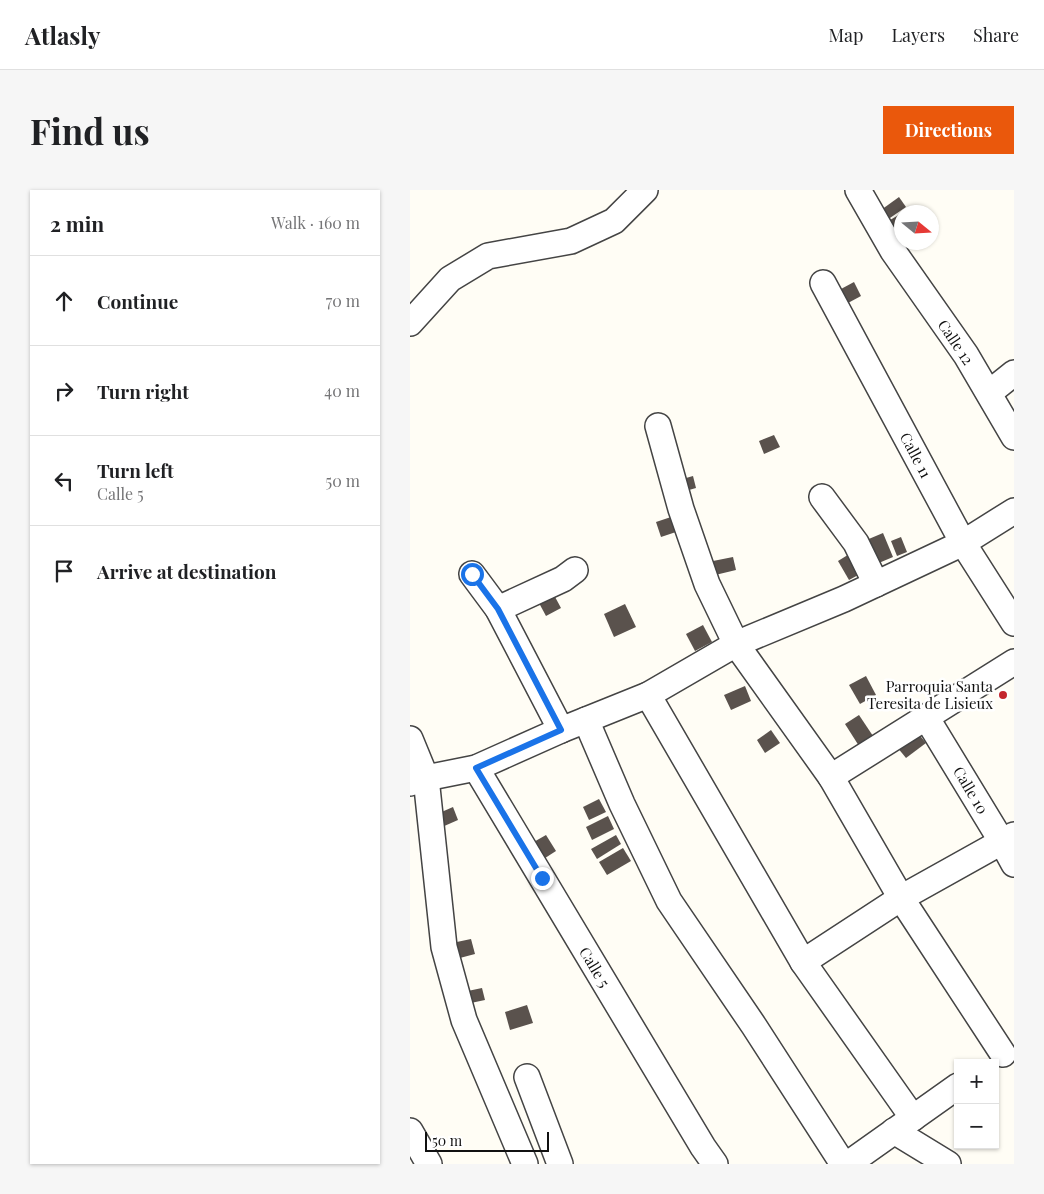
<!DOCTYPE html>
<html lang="en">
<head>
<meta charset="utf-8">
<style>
	:root { --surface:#fff; --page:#f6f6f6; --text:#202124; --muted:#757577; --line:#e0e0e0; --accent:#ea580c }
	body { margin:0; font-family:"Playfair Display",serif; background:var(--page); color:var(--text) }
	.controls { position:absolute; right:15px; bottom:15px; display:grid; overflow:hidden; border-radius:0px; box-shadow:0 1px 4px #0004 }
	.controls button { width:45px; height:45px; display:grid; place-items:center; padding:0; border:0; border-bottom:1px solid var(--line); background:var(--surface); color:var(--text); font:25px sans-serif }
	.compass { position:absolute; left:484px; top:15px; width:45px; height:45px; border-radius:50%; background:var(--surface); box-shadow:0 1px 4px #0004; rotate:108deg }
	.scale { position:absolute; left:15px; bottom:12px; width:124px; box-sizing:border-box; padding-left:5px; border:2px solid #111; border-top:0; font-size:14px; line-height:18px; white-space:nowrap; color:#111; -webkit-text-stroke:4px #fff; paint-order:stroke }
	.stop { position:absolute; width:15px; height:15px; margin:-11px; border:4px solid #1a73e8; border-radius:50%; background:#fff }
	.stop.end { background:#1a73e8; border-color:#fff; box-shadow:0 1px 5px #0008 }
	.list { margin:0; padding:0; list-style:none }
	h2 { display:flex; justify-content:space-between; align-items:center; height:65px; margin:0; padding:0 20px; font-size:21px }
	h2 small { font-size:16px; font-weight:400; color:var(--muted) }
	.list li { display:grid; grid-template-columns:32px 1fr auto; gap:15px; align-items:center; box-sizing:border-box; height:90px; padding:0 20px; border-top:1px solid var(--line) }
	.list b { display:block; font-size:19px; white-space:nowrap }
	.list p { margin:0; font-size:16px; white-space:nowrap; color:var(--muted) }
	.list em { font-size:16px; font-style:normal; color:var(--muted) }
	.icon { flex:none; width:28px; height:28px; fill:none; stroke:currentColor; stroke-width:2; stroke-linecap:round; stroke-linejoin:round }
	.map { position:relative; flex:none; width:604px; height:974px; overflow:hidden; border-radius:0px }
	header { display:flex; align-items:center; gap:30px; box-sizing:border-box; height:70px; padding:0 25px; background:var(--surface); border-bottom:1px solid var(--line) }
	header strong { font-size:24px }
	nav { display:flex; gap:28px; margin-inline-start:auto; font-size:18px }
	.intro { display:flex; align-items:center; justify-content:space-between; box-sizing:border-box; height:120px; padding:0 30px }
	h1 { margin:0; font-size:35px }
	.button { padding:12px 22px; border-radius:0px; background:var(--accent); color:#fff; font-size:18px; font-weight:700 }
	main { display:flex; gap:30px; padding:0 30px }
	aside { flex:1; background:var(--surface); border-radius:0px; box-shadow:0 1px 4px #0004 }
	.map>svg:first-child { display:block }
	.building { fill:#5a524d }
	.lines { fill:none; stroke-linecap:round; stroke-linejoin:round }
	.minor-casing { stroke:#444; stroke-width:28 }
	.minor { stroke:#fff; stroke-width:25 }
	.route { stroke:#1a73e8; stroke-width:6 }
	.poi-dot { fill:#c4262e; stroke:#fff; stroke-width:2 }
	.labels { text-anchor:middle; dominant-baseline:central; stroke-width:5; stroke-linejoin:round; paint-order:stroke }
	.street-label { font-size:15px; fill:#111; stroke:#fff }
	.poi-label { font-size:15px; fill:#111; stroke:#fff; text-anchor:end }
</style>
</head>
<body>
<header>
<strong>Atlasly</strong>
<nav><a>Map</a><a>Layers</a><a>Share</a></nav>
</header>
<div class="intro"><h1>Find us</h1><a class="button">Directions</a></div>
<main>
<aside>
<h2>2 min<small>Walk · 160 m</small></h2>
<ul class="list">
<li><svg class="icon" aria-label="ahead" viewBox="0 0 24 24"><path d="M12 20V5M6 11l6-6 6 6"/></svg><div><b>Continue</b></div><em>70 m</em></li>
<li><svg class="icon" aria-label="right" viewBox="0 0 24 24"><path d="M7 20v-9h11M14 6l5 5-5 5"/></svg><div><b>Turn right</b></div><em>40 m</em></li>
<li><svg class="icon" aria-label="left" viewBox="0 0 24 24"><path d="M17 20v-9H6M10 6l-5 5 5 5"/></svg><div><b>Turn left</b><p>Calle 5</p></div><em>50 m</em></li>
<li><svg class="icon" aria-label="arrive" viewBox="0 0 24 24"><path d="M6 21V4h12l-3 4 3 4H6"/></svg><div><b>Arrive at destination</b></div></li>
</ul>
</aside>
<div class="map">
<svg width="604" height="974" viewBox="0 0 604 974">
	<rect width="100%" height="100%" fill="#fffdf5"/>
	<!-- building -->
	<g class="building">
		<polygon points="489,7 496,17 477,30 471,20"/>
		<polygon points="492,23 492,38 481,44 475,33"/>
		<polygon points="444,92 451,106 438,113 431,99"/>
		<polygon points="364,245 370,257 354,264 349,251"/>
		<polygon points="283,286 286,298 272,302 269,290"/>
		<polygon points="264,326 269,341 251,347 246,332"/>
		<polygon points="473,343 483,367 464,375 454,351"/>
		<polygon points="491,347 497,362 487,366 481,351"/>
		<polygon points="441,363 452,383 439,390 428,371"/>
		<polygon points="323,367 326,380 301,386 298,372"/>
		<polygon points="144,405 151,418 136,426 129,413"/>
		<polygon points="215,414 226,437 204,447 194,424"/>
		<polygon points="293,435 302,452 285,461 276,444"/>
		<polygon points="456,486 466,505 450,514 439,495"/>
		<polygon points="335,496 341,511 321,520 314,505"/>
		<polygon points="449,525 463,546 449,556 435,534"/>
		<polygon points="361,540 370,553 355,563 347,550"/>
		<polygon points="507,542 516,553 496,568 487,557"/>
		<polygon points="189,609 196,622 179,630 173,617"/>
		<polygon points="43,617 48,630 32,637 27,624"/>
		<polygon points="198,626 204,639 182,650 176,637"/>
		<polygon points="136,645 146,661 132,670 122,653"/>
		<polygon points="206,645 211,654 187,669 181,659"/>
		<polygon points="213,658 221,671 197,685 189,672"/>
		<polygon points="61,749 65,764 46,769 42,753"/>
		<polygon points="72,798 75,810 56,814 53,802"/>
		<polygon points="117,815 123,833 100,840 95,822"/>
	</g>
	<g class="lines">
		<defs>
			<g id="minor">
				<polyline points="448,0 483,61 556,165 604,247"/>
				<polyline points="413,93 553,353 604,433"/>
				<polyline points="0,133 40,89 78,66 161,51 204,31 235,0"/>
				<polyline points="579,203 604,183"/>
				<polyline points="248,236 271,319 297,394 326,454 421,587 491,708 593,864"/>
				<polyline points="412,307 446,353 466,394"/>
				<polyline points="62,384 88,419 151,540"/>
				<polyline points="88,419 153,389 165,380"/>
				<polyline points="238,505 393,772 503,928"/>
				<polyline points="516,527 592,652 604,674"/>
				<polyline points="176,530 212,614 259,711 344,836 433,974"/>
				<polyline points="0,549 16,588 34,757 54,830 115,974"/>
				<polyline points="66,578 293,957 305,974"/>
				<polyline points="421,587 604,472"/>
				<polyline points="0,593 16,588 66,578 151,540 238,505 326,454 434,409 553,353 604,321"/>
				<polyline points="393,772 491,708 604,645"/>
				<polyline points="117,887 150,974"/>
				<polyline points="0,941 19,974"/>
				<polyline points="484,941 538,974"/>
				<polyline points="438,974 548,896"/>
			</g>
		</defs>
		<!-- minor casing -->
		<use href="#minor" class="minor-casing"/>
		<!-- minor -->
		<use href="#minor" class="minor"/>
	</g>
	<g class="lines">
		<!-- route -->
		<polyline class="route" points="62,384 88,419 151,540 66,578 132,688"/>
	</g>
	<!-- markers -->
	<circle class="poi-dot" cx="593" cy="505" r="5"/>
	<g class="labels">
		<!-- street labels -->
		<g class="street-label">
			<text transform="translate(546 152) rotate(56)">Calle 12</text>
			<text transform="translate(506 265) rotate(62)">Calle 11</text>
			<text transform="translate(561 600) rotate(59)">Calle 10</text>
			<text transform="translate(185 777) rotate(59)">Calle 5</text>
		</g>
		<!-- poi labels -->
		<g class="poi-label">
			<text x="583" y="496">Parroquia Santa<tspan x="583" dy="17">Teresita de Lisieux</tspan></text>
		</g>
	</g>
</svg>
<div class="controls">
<button>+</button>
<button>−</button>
</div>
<svg class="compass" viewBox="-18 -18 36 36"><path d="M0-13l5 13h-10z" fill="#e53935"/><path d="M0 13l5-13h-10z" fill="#757577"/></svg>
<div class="scale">50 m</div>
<div class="stop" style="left:62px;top:384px"></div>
<div class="stop end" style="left:132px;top:688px"></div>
</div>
</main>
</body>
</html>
